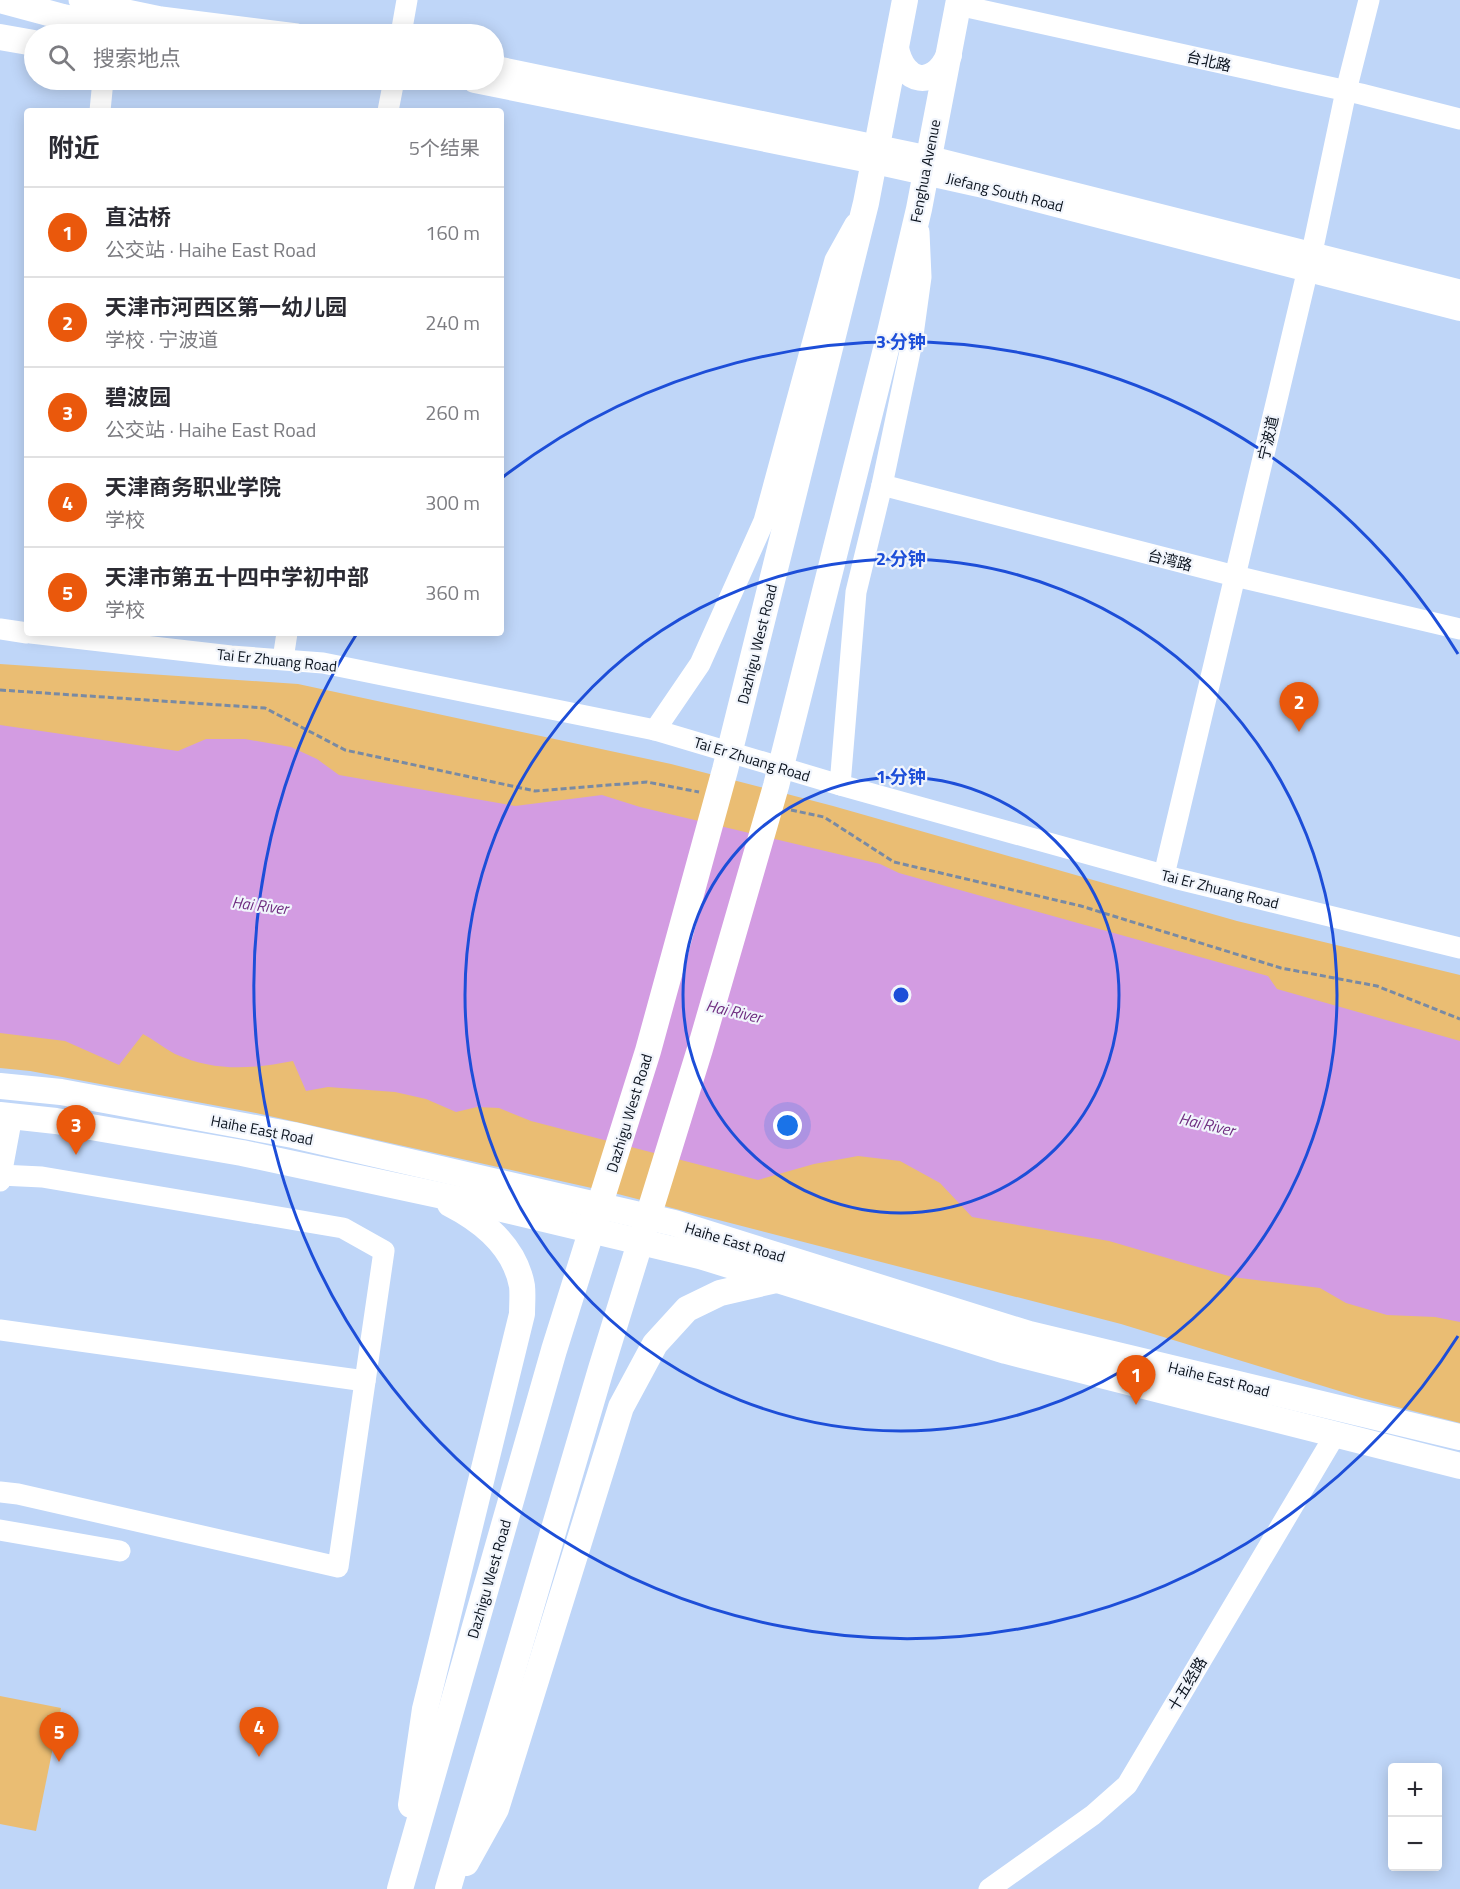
<!DOCTYPE html>
<html lang="zh">
<head>
<meta charset="utf-8">
<style>
	:root { --surface:#fff; --page:#f7f7f7; --text:#2b2b33; --muted:#7c7c81; --line:#e1e1e2; --accent:#ea580c }
	body { margin:0; font-family:"Titillium Web","Noto Sans SC",sans-serif; background:var(--page); color:var(--text) }
	.controls { position:absolute; right:18px; bottom:18px; display:grid; overflow:hidden; border-radius:6px; box-shadow:0 3px 15px #0003 }
	.controls button { width:54px; height:54px; display:grid; place-items:center; padding:0; border:0; border-bottom:2px solid var(--line); background:var(--surface); color:var(--text); font:30px sans-serif }
	.you { position:absolute; left:788px; top:1126px; width:21px; height:21px; margin:-15px; border:4px solid #fff; border-radius:50%; background:#1a73e8; box-shadow:0 0 0 9px #1a73e833 }
	.badge { display:grid; place-items:center; width:39px; height:39px; border-radius:50%; background:var(--accent); color:#fff; font-size:20px; font-weight:700 }
	.pin { position:absolute; translate:-50% -50px; filter:drop-shadow(0 2px 3px #0008) }
	.pin::after { content:''; position:absolute; top:32px; width:21px; height:18px; background:inherit; clip-path:polygon(0 0,100% 0,50% 100%) }
	.list { margin:0; padding:0; list-style:none }
	h2 { display:flex; justify-content:space-between; align-items:center; height:78px; margin:0; padding:0 24px; font-size:26px }
	h2 small { font-size:20px; font-weight:400; color:var(--muted) }
	.list li { display:grid; grid-template-columns:39px 1fr auto; gap:18px; align-items:center; box-sizing:border-box; height:90px; padding:0 24px; border-top:2px solid var(--line) }
	.list b { display:block; font-size:22px; white-space:nowrap }
	.list p { margin:0; font-size:20px; white-space:nowrap; color:var(--muted) }
	.list em { font-size:20px; font-style:normal; color:var(--muted) }
	.icon { flex:none; width:33px; height:33px; fill:none; stroke:currentColor; stroke-width:2; stroke-linecap:round; stroke-linejoin:round }
	.map { position:relative; flex:none; width:1460px; height:1889px; overflow:hidden }
	.search { position:absolute; background:var(--surface); box-shadow:0 3px 15px #0003; left:24px; top:24px; width:480px; height:66px; display:flex; align-items:center; gap:15px; box-sizing:border-box; padding:0 21px; border-radius:33px; color:var(--muted); font-size:22px }
	.panel { position:absolute; background:var(--surface); box-shadow:0 3px 15px #0003; left:24px; top:108px; width:480px; height:528px; border-radius:6px }
	.map>svg:first-child { display:block }
	.green { fill:#eabd73 }
	.water { fill:#d39ce2 }
	.lines { fill:none; stroke-linecap:round; stroke-linejoin:round }
	.path { stroke:#798aa3; stroke-width:3; stroke-dasharray:6 3; stroke-linecap:butt }
	.minor { stroke:#fff; stroke-width:21 }
	.major { stroke:#fff; stroke-width:26 }
	.ring { fill:none; stroke:#1d4ed8; stroke-width:3 }
	.labels { text-anchor:middle; dominant-baseline:central; stroke-width:4.5; stroke-linejoin:round; paint-order:stroke }
	.street-label { font-size:15px; fill:#0a121d; stroke:#f1f5fc }
	.water-label { font-size:16px; font-style:italic; fill:#6e2c7f; stroke:#f1f5fc }
	.centre { fill:#1d4ed8; stroke:#f1f5fc; stroke-width:3 }
	.ring-label { font-size:18px; text-anchor:middle; font-weight:bold; fill:#1d4ed8; stroke:#f1f5fc; stroke-width:4.5; stroke-linejoin:round; paint-order:stroke }
</style>
</head>
<body>
<div class="map">
<svg width="1460" height="1889" viewBox="0 0 1460 1889">
	<rect width="100%" height="100%" fill="#bfd6f8"/>
	<!-- green -->
	<g class="green">
		<polygon points="0,664 298,684 671,764 833,806 1237,921 1460,975 1460,1423 1362,1398 1121,1324 614,1193 256,1113 30,1071 0,1068"/>
		<polygon points="0,1696 61,1708 36,1831 0,1824"/>
	</g>
	<!-- water -->
	<path class="water" d="M0,725L178,751L206,739H245L291,747L317,759L339,775L515,806L602,795L640,807L880,864L899,873L1268,976L1277,989L1460,1041V1322L1435,1317L1387,1315L1346,1303L1320,1288L1232,1277L1109,1241L972,1217L940,1183L900,1161L858,1156L814,1164L758,1180L531,1121L499,1108L477,1107L456,1112L426,1099L395,1092L328,1087L306,1091L293,1061C252,1069 215,1072 175,1054C164,1048 154,1040 143,1034L119,1065L65,1041L0,1033Z"/>
	<g class="lines">
		<!-- path -->
		<g class="path">
			<polyline points="0,690 265,708 345,750 535,791 647,782 699,792"/>
			<polyline points="791,810 824,817 894,862 1081,906 1281,968 1377,986 1460,1019"/>
		</g>
		<!-- minor -->
		<g class="minor">
			<polyline points="79,0 161,17 297,34"/>
			<polyline points="958,5 1361,94 1460,119"/>
			<polyline points="401,34 407,0"/>
			<polyline points="494,66 928,156 1460,290"/>
			<polyline points="100,111 103,80"/>
			<polyline points="388,111 394,80"/>
			<polyline points="882,485 1235,576 1460,629"/>
			<polyline points="0,629 27,633"/>
			<polyline points="31,633 231,656 323,663 655,730 840,785 1178,879 1460,948"/>
			<polyline points="283,659 287,633"/>
			<polyline points="655,730 700,664 764,521 835,260 855,224"/>
			<polyline points="840,785 856,592 882,485 912,342 921,277 919,232"/>
			<polyline points="1164,875 1312,252 1346,91 1369,0"/>
			<polyline points="0,1175 42,1177 343,1228 384,1251 338,1567 18,1494 0,1492"/>
			<polyline points="0,1181 12,1116"/>
			<polyline points="0,1330 365,1381"/>
			<polyline points="0,1530 120,1551"/>
			<polyline points="989,1889 1093,1815 1127,1785 1335,1435"/>
		</g>
		<!-- major -->
		<g class="major">
			<polyline points="0,0 63,17 150,34"/>
			<polyline points="0,37 34,43"/>
			<path d="M896,48C903,84 934,89 949,55"/>
			<polyline points="475,80 875,161 979,184 1460,308"/>
			<polyline points="0,1086 61,1092 293,1135 674,1223 1029,1334 1460,1437"/>
			<polyline points="0,1115 56,1121 242,1153 485,1205 700,1256 1006,1351 1460,1466"/>
			<path d="M411,1805L425,1709L522,1314C522,1305 523,1294 522,1286C515,1247 483,1221 450,1204"/>
			<polyline points="466,1863 496,1809 621,1407 655,1344 687,1309 720,1293 776,1280"/>
			<polyline points="400,1889 554,1350 648,1051 725,770 866,203 905,0"/>
			<polyline points="448,1889 601,1369 700,1049 776,786 888,341 919,209 959,0"/>
		</g>
	</g>
	<!-- distance rings -->
	<g class="ring">
		<circle cx="901" cy="995" r="218"/>
		<circle cx="901" cy="995" r="436"/>
		<path d="M1458 1336A653 653 0 1 1 356 635M503 477A653 653 0 0 1 1458 654"/>
	</g>
	<g class="labels">
		<!-- street labels -->
		<g class="street-label">
			<text transform="translate(1209 61) rotate(13)">台北路</text>
			<text transform="translate(925 171) rotate(-79)">Fenghua Avenue</text>
			<text transform="translate(1005 192) rotate(14)">Jiefang South Road</text>
			<text transform="translate(1268 438) rotate(-77)">宁波道</text>
			<text transform="translate(1170 560) rotate(14)">台湾路</text>
			<text transform="translate(757 644) rotate(-76)">Dazhigu West Road</text>
			<text transform="translate(277 660) rotate(6)">Tai Er Zhuang Road</text>
			<text transform="translate(752 759) rotate(17)">Tai Er Zhuang Road</text>
			<text transform="translate(1220 889) rotate(14)">Tai Er Zhuang Road</text>
			<text transform="translate(629 1113) rotate(-73)">Dazhigu West Road</text>
			<text transform="translate(262 1130) rotate(11)">Haihe East Road</text>
			<text transform="translate(735 1242) rotate(17)">Haihe East Road</text>
			<text transform="translate(1219 1379) rotate(14)">Haihe East Road</text>
			<text transform="translate(489 1579) rotate(-74)">Dazhigu West Road</text>
			<text transform="translate(1187 1684) rotate(-59)">十五经路</text>
		</g>
		<!-- water labels -->
		<g class="water-label">
			<text transform="translate(260 905) rotate(7)">Hai River</text>
			<text transform="translate(734 1011) rotate(13)">Hai River</text>
			<text transform="translate(1207 1124) rotate(13)">Hai River</text>
		</g>
	</g>
	<circle cx="901" cy="995" r="9" class="centre"/>
	<g class="ring-label">
		<text x="901" y="348">3 分钟</text>
		<text x="901" y="565">2 分钟</text>
		<text x="901" y="783">1 分钟</text>
	</g>
</svg>
<div class="controls">
<button>+</button>
<button>−</button>
</div>
<div class="you"></div>
<div class="pin badge" style="left:1136px;top:1405px">1</div>
<div class="pin badge" style="left:1299px;top:732px">2</div>
<div class="pin badge" style="left:76px;top:1155px">3</div>
<div class="pin badge" style="left:259px;top:1757px">4</div>
<div class="pin badge" style="left:59px;top:1762px">5</div>
<div class="search"><svg class="icon" aria-label="search" viewBox="0 0 24 24"><circle cx="10" cy="10" r="6"/><path d="M15 15l6 6"/></svg>搜索地点</div>
<section class="panel">
<h2>附近<small>5个结果</small></h2>
<ul class="list">
<li><span class="badge">1</span><div><b>直沽桥</b><p>公交站 · Haihe East Road</p></div><em>160 m</em></li>
<li><span class="badge">2</span><div><b>天津市河西区第一幼儿园</b><p>学校 · 宁波道</p></div><em>240 m</em></li>
<li><span class="badge">3</span><div><b>碧波园</b><p>公交站 · Haihe East Road</p></div><em>260 m</em></li>
<li><span class="badge">4</span><div><b>天津商务职业学院</b><p>学校</p></div><em>300 m</em></li>
<li><span class="badge">5</span><div><b>天津市第五十四中学初中部</b><p>学校</p></div><em>360 m</em></li>
</ul>
</section>
</div>
</body>
</html>
